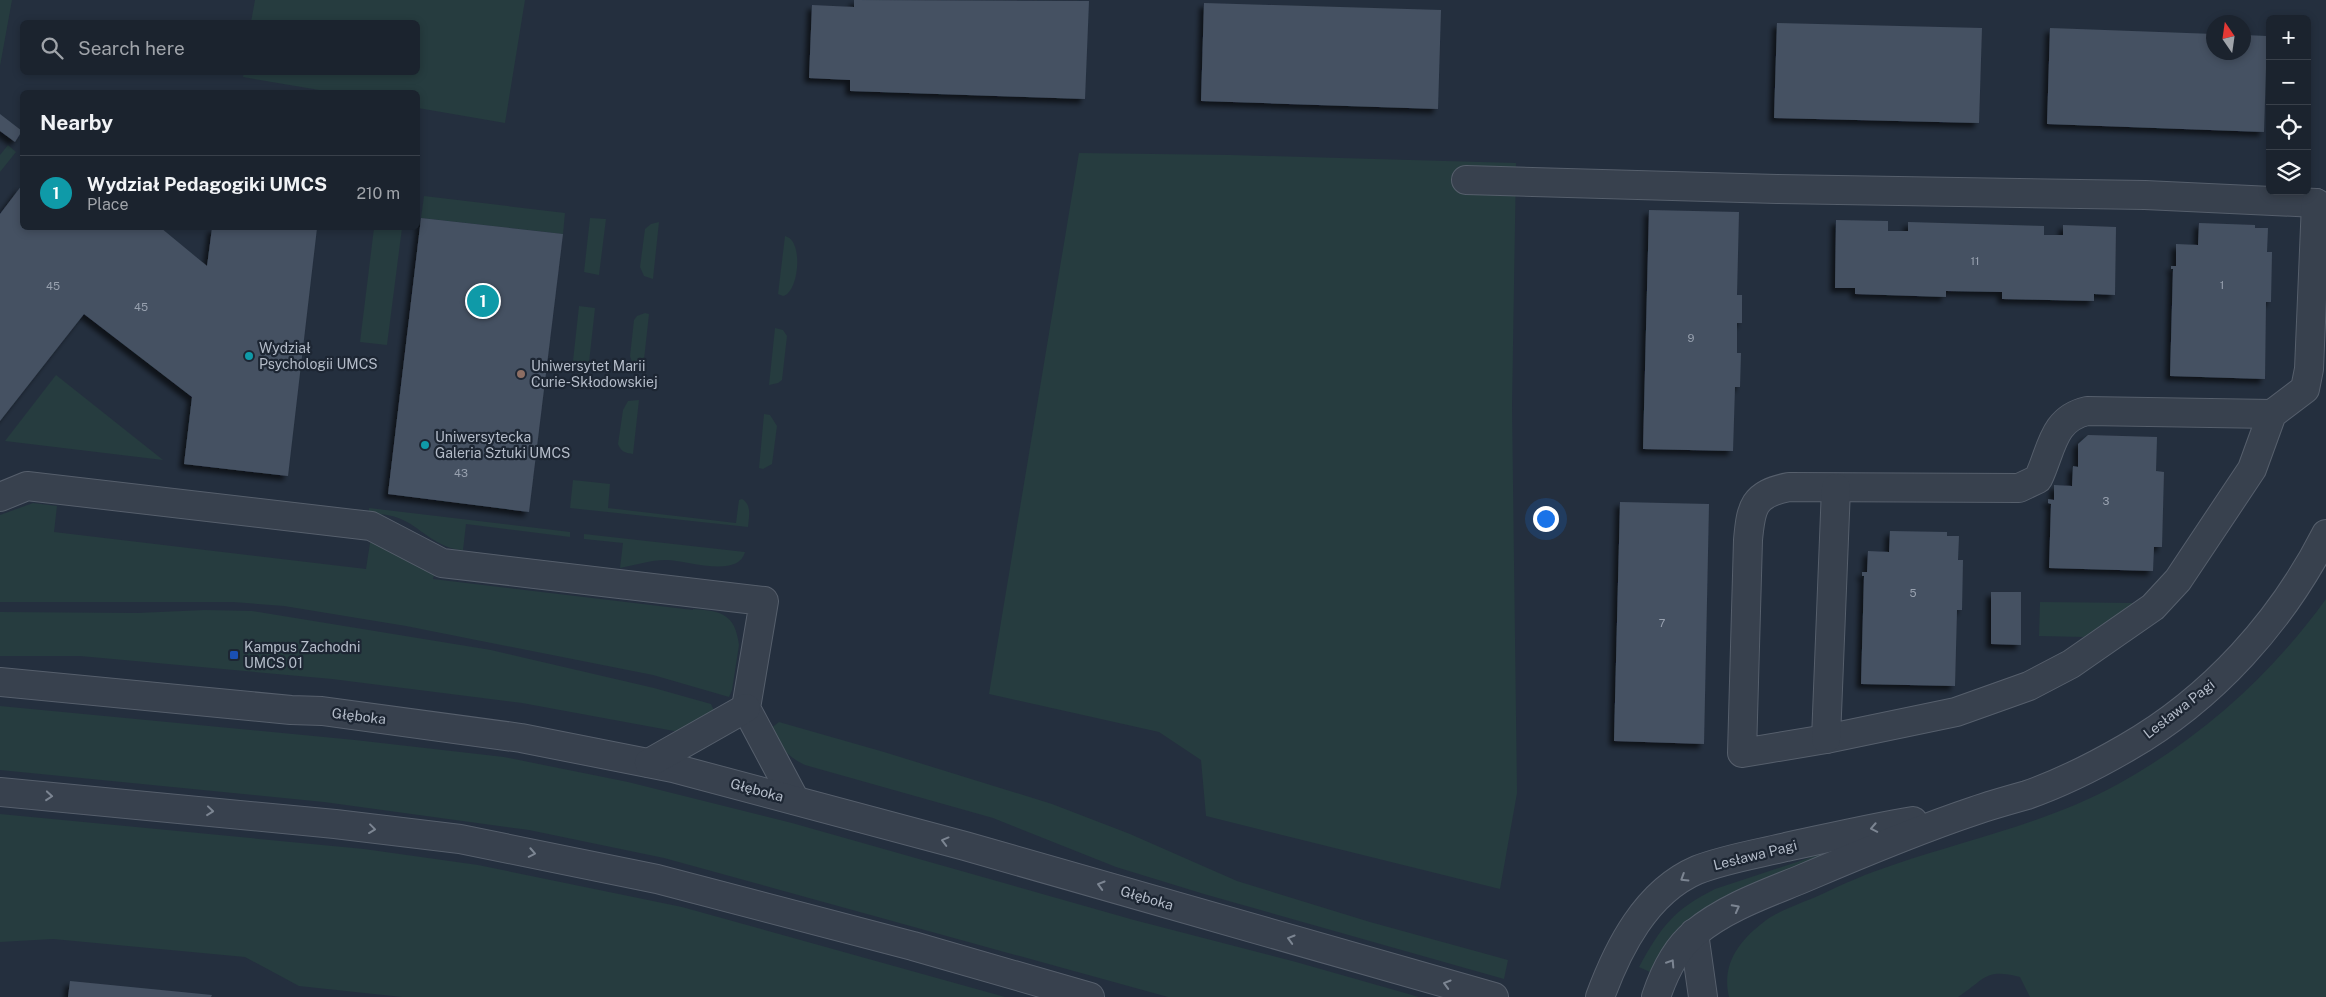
<!DOCTYPE html>
<html lang="en">
<head>
<meta charset="utf-8">
<style>
	:root { --surface:#1b232e; --page:#282f3a; --text:#f1f3f6; --muted:#a0a4aa; --line:#39404a; --accent:#8ab4f8 }
	body { margin:0; font-family:"Public Sans",sans-serif; background:var(--page); color:var(--text) }
	.controls { position:absolute; right:15px; top:15px; display:grid; overflow:hidden; border-radius:8px; box-shadow:0 2px 8px #0003 }
	.controls button { width:45px; height:45px; display:grid; place-items:center; padding:0; border:0; border-bottom:1px solid var(--line); background:var(--surface); color:var(--text); font:25px sans-serif }
	.compass { position:absolute; left:2206px; top:15px; width:45px; height:45px; border-radius:50%; background:var(--surface); box-shadow:0 2px 8px #0003; rotate:347deg }
	.you { position:absolute; left:1545px; top:518px; width:18px; height:18px; margin:-12px; border:4px solid #fff; border-radius:50%; background:#1a73e8; box-shadow:0 0 0 8px #1a73e833 }
	.badge { display:grid; place-items:center; width:32px; height:32px; border-radius:50%; background:var(--accent); color:#fff; font-size:16px; font-weight:700 }
	.pin { position:absolute; translate:-50% -50%; border:2px solid #fff; box-shadow:0 1px 5px #0006 }
	.list { margin:0; padding:0; list-style:none }
	h2 { display:flex; justify-content:space-between; align-items:center; height:65px; margin:0; padding:0 20px; font-size:21px }
	h2 small { font-size:16px; font-weight:400; color:var(--muted) }
	.list li { display:grid; grid-template-columns:32px 1fr auto; gap:15px; align-items:center; box-sizing:border-box; height:75px; padding:0 20px; border-top:1px solid var(--line) }
	.list b { display:block; font-size:19px; white-space:nowrap }
	.list p { margin:0; font-size:16px; white-space:nowrap; color:var(--muted) }
	.list em { font-size:16px; font-style:normal; color:var(--muted) }
	.icon { flex:none; width:28px; height:28px; fill:none; stroke:currentColor; stroke-width:2; stroke-linecap:round; stroke-linejoin:round }
	.map { position:relative; flex:none; width:2326px; height:997px; overflow:hidden }
	.search { position:absolute; background:var(--surface); box-shadow:0 2px 8px #0003; left:20px; top:20px; width:400px; height:55px; display:flex; align-items:center; gap:12px; box-sizing:border-box; padding:0 18px; border-radius:8px; color:var(--muted); font-size:19px }
	.panel { position:absolute; background:var(--surface); box-shadow:0 2px 8px #0003; left:20px; top:90px; width:400px; height:140px; border-radius:8px }
	.map>svg:first-child { display:block }
	.green { fill:#263c3f }
	.building { fill:#455162; filter:url(#shadow) }
	.lines { fill:none; stroke-linecap:round; stroke-linejoin:round }
	.minor-casing { stroke:#565f6c; stroke-width:30 }
	.minor { stroke:#38414e; stroke-width:28 }
	.oneway { stroke:#7c8592 }
	.culture-dot { fill:#0f9aa8; stroke:#1d2633; stroke-width:2 }
	.education-dot { fill:#8d6e63; stroke:#1d2633; stroke-width:2 }
	.transit-dot { fill:#1a4fb4; stroke:#1d2633; stroke-width:2 }
	.labels { text-anchor:middle; dominant-baseline:central; stroke-width:4.5; stroke-linejoin:round; paint-order:stroke }
	.number-label { font-size:11px; fill:#98a1af }
	.poi-label { font-size:14px; fill:#b4bcc9; stroke:#1d2633; text-anchor:start }
	.street-label { font-size:14px; fill:#b4bcc9; stroke:#1d2633 }
</style>
</head>
<body>
<div class="map">
<svg width="2326" height="997" viewBox="0 0 2326 997">
	<defs>
		<filter id="shadow"><feDropShadow dx="-4.5" dy="4.5" stdDeviation="2.5" flood-color="#0009"/></filter>
	</defs>
	<rect width="100%" height="100%" fill="#242f3e"/>
	<!-- green -->
	<g class="green">
		<polygon points="0,0 12,0 0,66"/>
		<polygon points="255,0 525,0 505,123 418,108 418,92 331,92 243,77 244,72 418,72 418,22 251,22"/>
		<polygon points="8,145 16,152 0,172 0,155"/>
		<polygon points="1079,153 1231,155 1516,163 1512,406 1517,793 1500,889 1206,816 1201,760 1159,732 989,694"/>
		<polygon points="424,196 565,213 563,234 421,218"/>
		<polygon points="590,218 606,219 599,275 584,272"/>
		<polygon points="659,222 653,279 644,276 640,267 645,229 651,224"/>
		<polygon points="374,228 402,228 387,345 360,342"/>
		<path d="M785,236C804,240 799,292 783,296L778,294Z"/>
		<polygon points="579,306 595,308 589,363 573,361"/>
		<polygon points="645,313 649,314 643,369 633,365 630,356 634,320 637,316"/>
		<polygon points="775,328 783,330 787,336 782,380 778,383 769,385"/>
		<polygon points="56,375 163,460 5,441"/>
		<path d="M639,400L633,454C626,453 621,452 618,444L623,410L628,401Z"/>
		<polygon points="764,414 770,415 777,426 772,464 763,469 759,468"/>
		<path d="M573,480L610,484L608,508L736,523L739,500L742,499C752,505 749,516 748,527L570,508Z"/>
		<path d="M33,503L57,506L54,532L366,569L370,543H377L434,575L433,579L693,610V609C722,611 735,614 739,645L732,690L729,697L653,675L406,626L284,606L233,602H0V515Z"/>
		<path d="M369,508L570,532V537L466,524L463,550C440,549 426,533 407,522C395,515 382,514 369,513Z"/>
		<path d="M584,534L745,552C738,579 686,560 666,560C651,560 635,565 620,568L623,543L584,539Z"/>
		<path d="M2326,599V997H2030L2020,977C1984,968 1986,979 1958,997H1729C1721,963 1740,940 1765,921C1777,911 1805,902 1820,895C1843,884 1868,873 1893,865C1969,839 2048,823 2120,783C2202,737 2271,675 2326,599Z"/>
		<polygon points="2040,602 2135,603 2084,637 2039,636"/>
		<polygon points="205,610 252,611 491,650 654,688 711,704 716,715 684,731 674,731 522,703 332,679 80,656 0,656 0,612 137,613"/>
		<polygon points="0,706 355,740 504,757 628,782 792,823 1134,920 1296,962 1419,997 1168,997 664,858 529,830 324,802 0,770"/>
		<path d="M779,722L884,752L1052,804L1130,834L1237,881L1370,922L1508,960L1504,979L1204,894L1116,867L993,818L805,765C787,757 779,745 770,729Z"/>
		<polygon points="0,814 364,849 478,865 682,907 1005,997 402,997 299,986 245,957 53,939 0,942"/>
		<path d="M1824,853H1827L1825,857L1704,908L1672,935L1650,972L1639,967C1661,927 1673,910 1715,889Z"/>
	</g>
	<!-- building -->
	<g class="building">
		<polygon points="854,0 1089,1 1085,99 850,91 850,80 809,78 812,5 854,7"/>
		<polygon points="1204,3 1441,10 1438,109 1201,101"/>
		<polygon points="1777,23 1982,28 1979,123 1774,118"/>
		<polygon points="2050,28 2214,34 2214,52 2244,52 2244,35 2267,36 2264,132 2047,124"/>
		<polygon points="0,114 22,131 15,142 0,131"/>
		<polygon points="22,185 22,228 161,228 207,266 212,228 317,228 288,476 184,464 192,397 84,314 0,421 0,214"/>
		<polygon points="1649,210 1739,212 1737,295 1742,295 1742,323 1737,323 1737,353 1741,353 1740,387 1735,387 1733,451 1643,449"/>
		<polygon points="421,218 563,234 529,512 388,494"/>
		<polygon points="1836,220 1888,221 1888,231 1908,231 1908,222 2044,226 2044,235 2063,235 2063,225 2116,227 2115,295 2094,294 2094,301 2002,299 2002,292 1946,291 1946,297 1855,294 1855,288 1835,288"/>
		<polygon points="2199,223 2255,225 2255,228 2268,228 2267,252 2272,252 2271,302 2266,302 2265,379 2170,376 2173,269 2171,269 2171,266 2176,266 2176,244 2198,245"/>
		<polygon points="2088,435 2157,437 2156,471 2164,472 2162,547 2154,547 2153,571 2049,568 2051,504 2048,503 2048,499 2054,500 2054,485 2072,486 2073,466 2078,467 2078,444"/>
		<polygon points="1620,502 1709,504 1704,744 1614,741"/>
		<polygon points="1890,531 1947,532 1947,536 1959,536 1958,560 1963,560 1962,610 1957,610 1955,686 1861,684 1864,576 1862,576 1862,572 1867,572 1868,551 1889,552"/>
		<polygon points="1991,592 2021,592 2021,645 1991,644"/>
		<polygon points="70,981 212,995 211,997 68,997"/>
	</g>
	<g class="lines">
		<defs>
			<g id="minor">
				<polyline points="1466,180 1777,189 2145,195 2316,203 2326,209"/>
				<path d="M2272,414L2087,411C2052,419 2052,450 2038,479L2019,488L1789,487C1753,494 1751,507 1748,540L1742,753L1826,739L1956,712L2029,686L2071,664L2153,607L2178,580L2252,469L2272,414L2305,389L2309,369L2316,203"/>
				<polyline points="0,497 27,486 371,526 442,563 764,601 746,708 795,800"/>
				<polyline points="0,682 291,710 322,711 521,738 673,768 965,846 1494,997"/>
				<polyline points="1826,739 1836,488"/>
				<polyline points="649,763 746,708"/>
				<polyline points="0,792 335,824 460,839 657,879 913,946 1090,997"/>
				<polyline points="1694,933 1703,997"/>
				<path d="M1600,997C1618,948 1646,892 1697,870C1725,859 1757,854 1786,847C1828,838 1870,828 1913,821"/>
				<path d="M1656,997C1664,973 1675,949 1695,933C1726,907 1768,893 1804,878C1860,854 1917,830 1974,811C1991,805 2009,800 2027,795C2061,783 2095,766 2126,748C2212,699 2282,621 2326,534"/>
			</g>
		</defs>
		<!-- minor casing -->
		<use href="#minor" class="minor-casing"/>
		<!-- minor -->
		<use href="#minor" class="minor"/>
	</g>
	<!-- one-way arrows -->
	<defs><path id="oneway-chevron" d="M-2-3.5L2.5 0L-2 3.5" fill="none" stroke-width="1.6" stroke-linecap="round" stroke-linejoin="round" transform="scale(1.25)"/></defs>
	<g class="oneway">
		<use href="#oneway-chevron" transform="translate(49 796) rotate(5)"/>
		<use href="#oneway-chevron" transform="translate(210 811) rotate(6)"/>
		<use href="#oneway-chevron" transform="translate(1874 828) rotate(169)"/>
		<use href="#oneway-chevron" transform="translate(372 829) rotate(7)"/>
		<use href="#oneway-chevron" transform="translate(945 841) rotate(-165)"/>
		<use href="#oneway-chevron" transform="translate(532 853) rotate(11)"/>
		<use href="#oneway-chevron" transform="translate(1684 878) rotate(148)"/>
		<use href="#oneway-chevron" transform="translate(1101 885) rotate(-164)"/>
		<use href="#oneway-chevron" transform="translate(1736 908) rotate(-28)"/>
		<use href="#oneway-chevron" transform="translate(1291 939) rotate(-164)"/>
		<use href="#oneway-chevron" transform="translate(1671 963) rotate(-57)"/>
		<use href="#oneway-chevron" transform="translate(1447 984) rotate(-164)"/>
	</g>
	<!-- markers -->
	<g class="culture-dot">
		<circle cx="249" cy="356" r="5"/>
		<circle cx="425" cy="445" r="5"/>
	</g>
	<circle class="education-dot" cx="521" cy="374" r="5"/>
	<rect class="transit-dot" x="229" y="650" width="10" height="10" rx="2.5"/>
	<g class="labels">
		<!-- number labels -->
		<g class="number-label">
			<text x="1975" y="261">11</text>
			<text x="2222" y="285">1</text>
			<text x="53" y="286">45</text>
			<text x="141" y="307">45</text>
			<text x="1691" y="338">9</text>
			<text x="461" y="473">43</text>
			<text x="2106" y="501">3</text>
			<text x="1913" y="593">5</text>
			<text x="1662" y="623">7</text>
		</g>
		<!-- poi labels -->
		<g class="poi-label">
			<text x="259" y="348">Wydział<tspan x="259" dy="16">Psychologii UMCS</tspan></text>
			<text x="531" y="366">Uniwersytet Marii<tspan x="531" dy="16">Curie-Skłodowskiej</tspan></text>
			<text x="435" y="437">Uniwersytecka<tspan x="435" dy="16">Galeria Sztuki UMCS</tspan></text>
			<text x="244" y="647">Kampus Zachodni<tspan x="244" dy="16">UMCS 01</tspan></text>
		</g>
		<!-- street labels -->
		<g class="street-label">
			<text transform="translate(2179 709) rotate(-38)">Lesława Pagi</text>
			<text transform="translate(359 716) rotate(7)">Głęboka</text>
			<text transform="translate(757 790) rotate(15)">Głęboka</text>
			<text transform="translate(1755 855) rotate(-14)">Lesława Pagi</text>
			<text transform="translate(1147 898) rotate(16)">Głęboka</text>
		</g>
	</g>
</svg>
<div class="controls">
<button>+</button>
<button>−</button>
<button><svg class="icon" aria-label="locate" viewBox="0 0 24 24"><circle cx="12" cy="12" r="6"/><path d="M12 2v4M12 18v4M2 12h4M18 12h4"/></svg></button>
<button><svg class="icon" aria-label="layers" viewBox="0 0 24 24"><path d="M12 4l9 5-9 5-9-5zM3 14l9 5 9-5"/></svg></button>
</div>
<svg class="compass" viewBox="-18 -18 36 36"><path d="M0-13l5 13h-10z" fill="#e53935"/><path d="M0 13l5-13h-10z" fill="#a0a4aa"/></svg>
<div class="you"></div>
<div class="pin badge" style="left:483px;top:301px;background:#0f9aa8">1</div>
<div class="search"><svg class="icon" aria-label="search" viewBox="0 0 24 24"><circle cx="10" cy="10" r="6"/><path d="M15 15l6 6"/></svg>Search here</div>
<section class="panel">
<h2>Nearby<small></small></h2>
<ul class="list">
<li><span class="badge" style="background:#0f9aa8">1</span><div><b>Wydział Pedagogiki UMCS</b><p>Place</p></div><em>210 m</em></li>
</ul>
</section>
</div>
</body>
</html>
